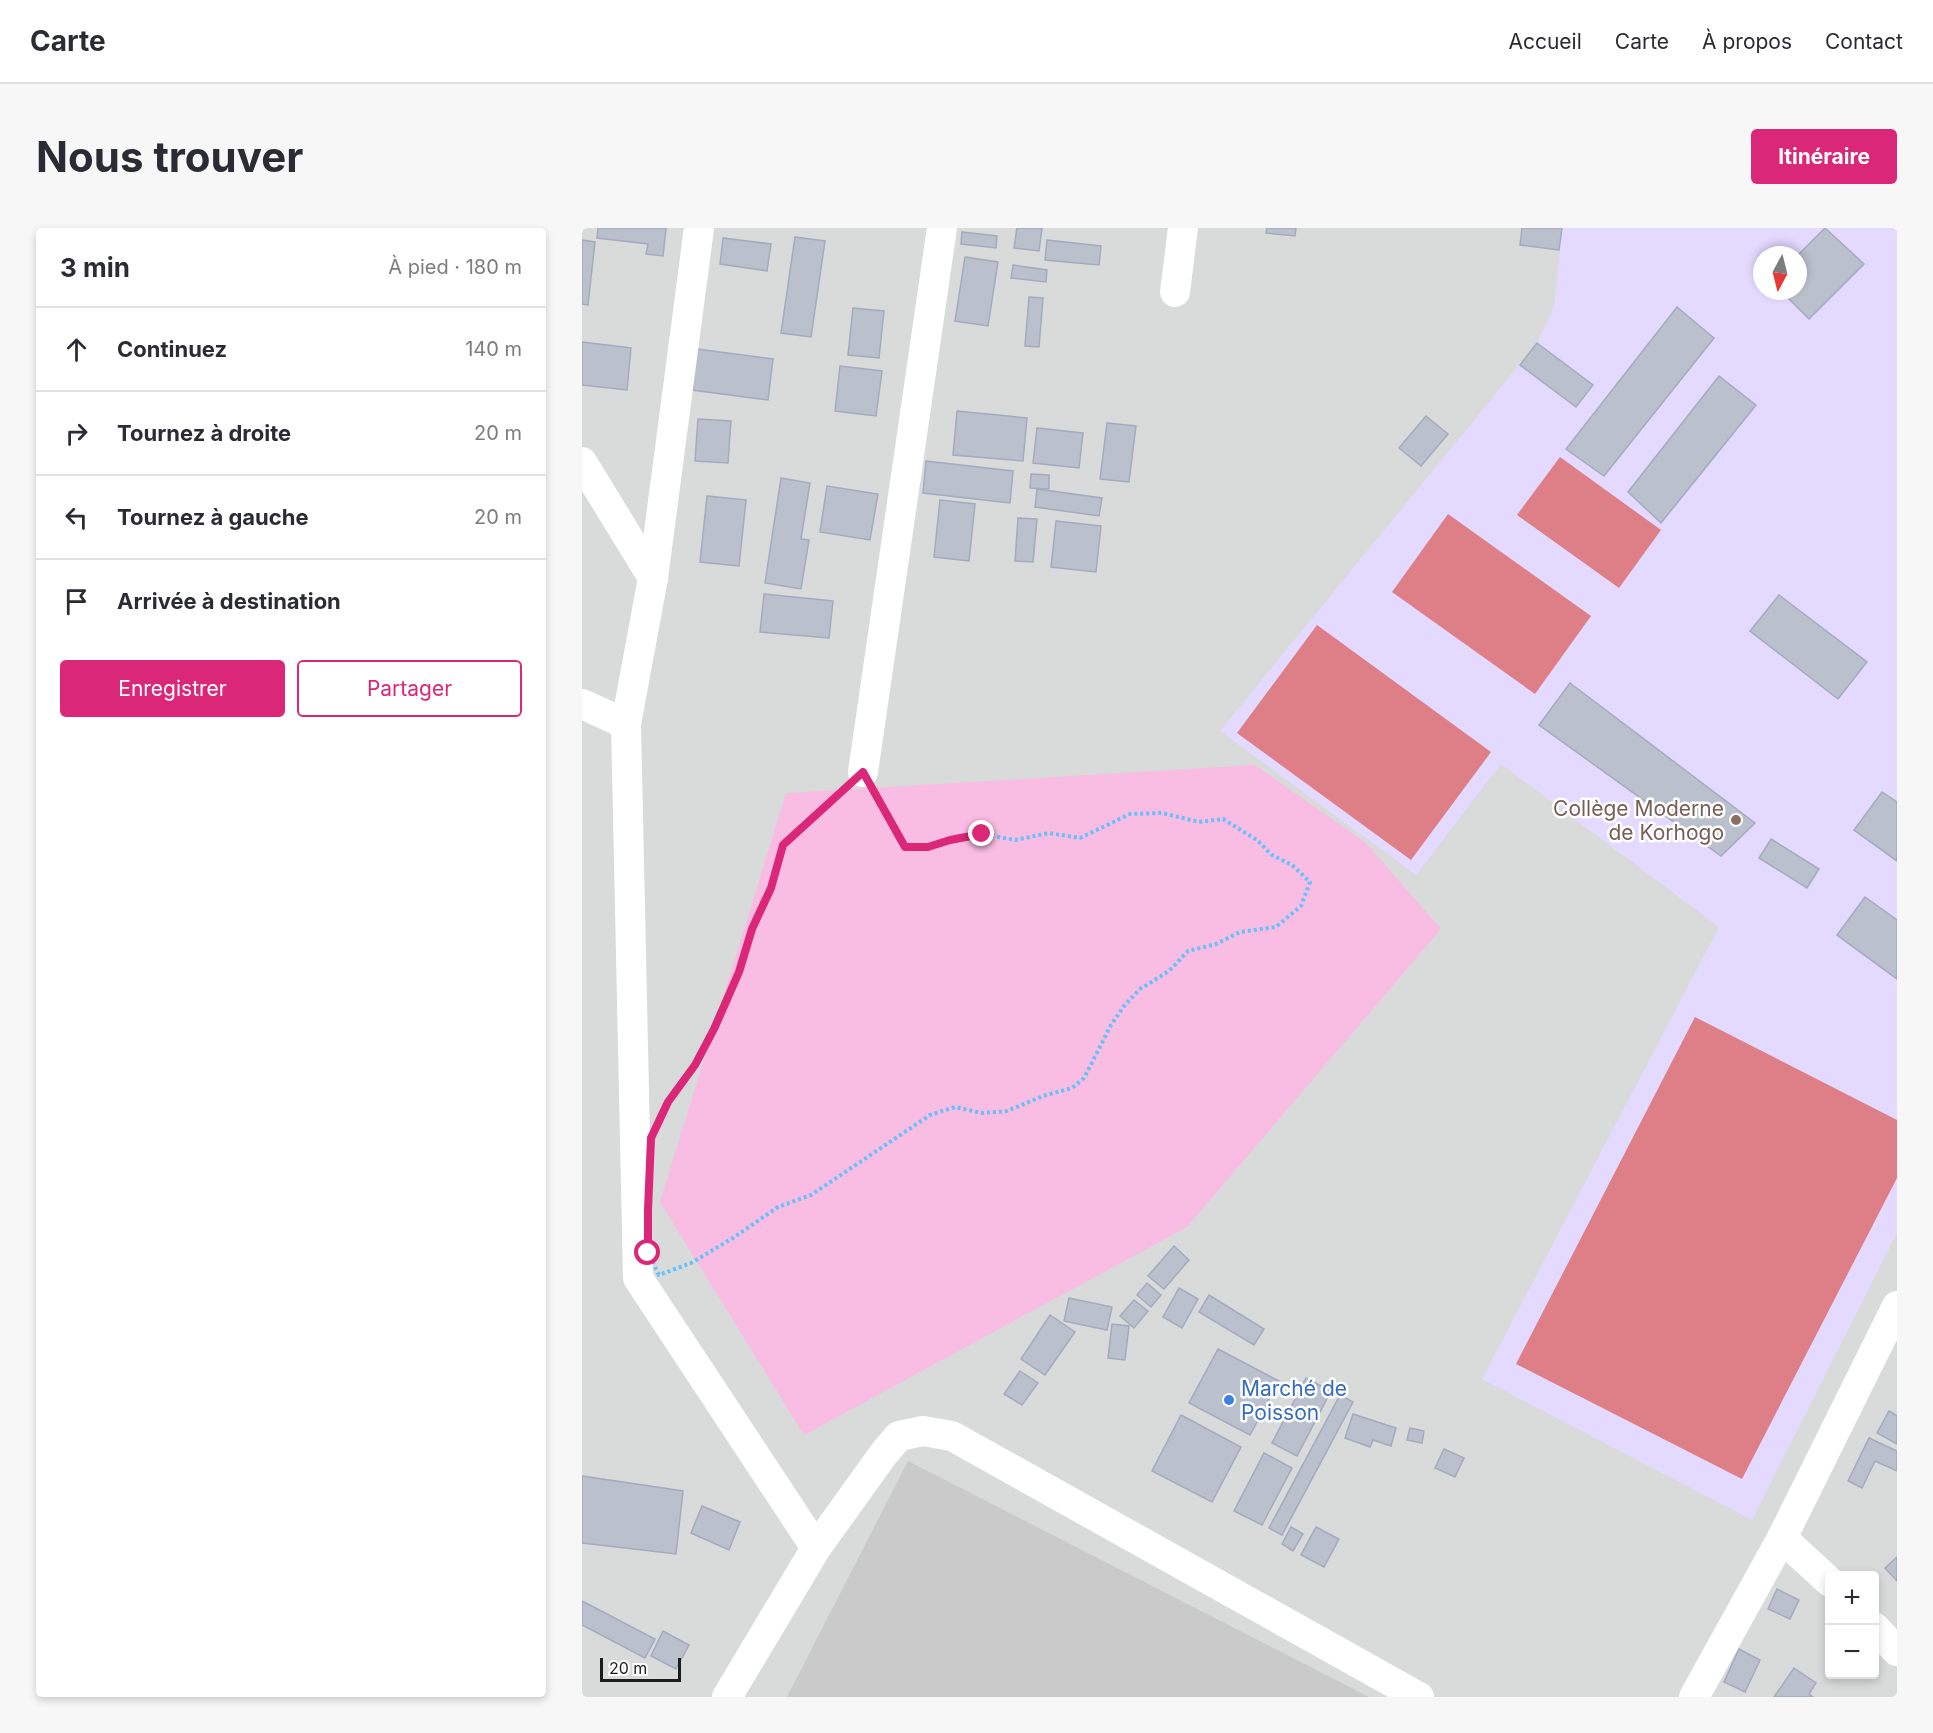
<!DOCTYPE html>
<html lang="fr">
<head>
<meta charset="utf-8">
<style>
	:root { --surface:#fff; --page:#f7f7f7; --text:#2b2b33; --muted:#7c7c81; --line:#e1e1e2; --accent:#db2777 }
	body { margin:0; font-family:Inter,sans-serif; background:var(--page); color:var(--text) }
	.controls { position:absolute; right:18px; bottom:18px; display:grid; overflow:hidden; border-radius:6px; box-shadow:0 3px 9px #0003 }
	.controls button { width:54px; height:54px; display:grid; place-items:center; padding:0; border:0; border-bottom:2px solid var(--line); background:var(--surface); color:var(--text); font:30px sans-serif }
	.compass { position:absolute; left:1171px; top:18px; width:54px; height:54px; border-radius:50%; background:var(--surface); box-shadow:0 3px 9px #0003; rotate:187deg }
	.scale { position:absolute; left:18px; bottom:15px; width:81px; box-sizing:border-box; padding-left:6px; border:3px solid #1c1c1c; border-top:0; font-size:16px; line-height:21px; white-space:nowrap; color:#1c1c1c; -webkit-text-stroke:4px #fff; paint-order:stroke }
	.stop { position:absolute; width:18px; height:18px; margin:-14px; border:4px solid #db2777; border-radius:50%; background:#fff }
	.stop.end { background:#db2777; border-color:#fff; box-shadow:0 2px 6px #0008 }
	.list { margin:0; padding:0; list-style:none }
	h2 { display:flex; justify-content:space-between; align-items:center; height:78px; margin:0; padding:0 24px; font-size:26px }
	h2 small { font-size:20px; font-weight:400; color:var(--muted) }
	.list li { display:grid; grid-template-columns:39px 1fr auto; gap:18px; align-items:center; box-sizing:border-box; height:84px; padding:0 24px; border-top:2px solid var(--line) }
	.list b { display:block; font-size:22px; white-space:nowrap }
	.list em { font-size:20px; font-style:normal; color:var(--muted) }
	.actions { display:flex; gap:12px; padding:18px 24px }
	.actions a { flex:1; padding:14px 0; border:2px solid var(--accent); border-radius:6px; text-align:center; font-size:21px; color:var(--accent) }
	.actions .main { background:var(--accent); color:#fff }
	.icon { flex:none; width:33px; height:33px; fill:none; stroke:currentColor; stroke-width:2; stroke-linecap:round; stroke-linejoin:round }
	.map { position:relative; flex:none; width:1315px; height:1469px; overflow:hidden; border-radius:6px }
	header { display:flex; align-items:center; gap:36px; box-sizing:border-box; height:84px; padding:0 30px; background:var(--surface); border-bottom:2px solid var(--line) }
	header strong { font-size:28px }
	nav { display:flex; gap:33px; margin-inline-start:auto; font-size:21px }
	.intro { display:flex; align-items:center; justify-content:space-between; box-sizing:border-box; height:144px; padding:0 36px }
	h1 { margin:0; font-size:42px }
	.button { padding:15px 27px; border-radius:6px; background:var(--accent); color:#fff; font-size:21px; font-weight:700 }
	main { display:flex; gap:36px; padding:0 36px }
	aside { flex:1; background:var(--surface); border-radius:6px; box-shadow:0 3px 9px #0003 }
	.map>svg:first-child { display:block }
	.residential { fill:#d9dada; fill-rule:evenodd }
	.education { fill:#e4d9ff; fill-rule:evenodd }
	.religious { fill:#cacaca }
	.park { fill:#f9bde3 }
	.pitch { fill:#de7e87 }
	.building { fill:#bbc0cd; stroke:#a4abbf; stroke-width:1.5 }
	.lines { fill:none; stroke-linecap:round; stroke-linejoin:round }
	.path { stroke:#66c0fa; stroke-width:4; stroke-dasharray:3 3; stroke-linecap:butt }
	.minor { stroke:#fff; stroke-width:30 }
	.route { stroke:#db2777; stroke-width:8 }
	.education-dot { fill:#8d6e63; stroke:#fff; stroke-width:2 }
	.shop-dot { fill:#3f7fe0; stroke:#fff; stroke-width:2 }
	.labels { text-anchor:middle; dominant-baseline:central; stroke-width:5; stroke-linejoin:round; paint-order:stroke }
	.education-label { font-size:21px; fill:#785e54; stroke:#fff; text-anchor:end }
	.shop-label { font-size:21px; fill:#366cbe; stroke:#fff; text-anchor:start }
</style>
</head>
<body>
<header>
<strong>Carte</strong>
<nav><a>Accueil</a><a>Carte</a><a>À propos</a><a>Contact</a></nav>
</header>
<div class="intro"><h1>Nous trouver</h1><a class="button">Itinéraire</a></div>
<main>
<aside>
<h2>3 min<small>À pied · 180 m</small></h2>
<ul class="list">
<li><svg class="icon" aria-label="ahead" viewBox="0 0 24 24"><path d="M12 20V5M6 11l6-6 6 6"/></svg><div><b>Continuez</b></div><em>140 m</em></li>
<li><svg class="icon" aria-label="right" viewBox="0 0 24 24"><path d="M7 20v-9h11M14 6l5 5-5 5"/></svg><div><b>Tournez à droite</b></div><em>20 m</em></li>
<li><svg class="icon" aria-label="left" viewBox="0 0 24 24"><path d="M17 20v-9H6M10 6l-5 5 5 5"/></svg><div><b>Tournez à gauche</b></div><em>20 m</em></li>
<li><svg class="icon" aria-label="arrive" viewBox="0 0 24 24"><path d="M6 21V4h12l-3 4 3 4H6"/></svg><div><b>Arrivée à destination</b></div></li>
</ul>
<div class="actions"><a class="main">Enregistrer</a><a>Partager</a></div>
</aside>
<div class="map">
<svg width="1315" height="1469" viewBox="0 0 1315 1469">
	<rect width="100%" height="100%" fill="#e1e2ee"/>
	<!-- residential -->
	<path class="residential" d="M0,0H1315V1469H0ZM1180,27H1216V63H1180ZM1248,1348H1292V1446H1248Z"/>
	<!-- education -->
	<path class="education" d="M980,0H1315V1005L1170,1292L900,1151L1137,699L919,536L834,647L638,503L955,115L972,79ZM1180,27H1216V63H1180Z"/>
	<!-- religious -->
	<polygon class="religious" points="326,1233 787,1469 205,1469"/>
	<!-- park -->
	<polygon class="park" points="673,537 784,615 859,701 605,999 222,1207 78,974 204,565"/>
	<!-- pitch -->
	<g class="pitch">
		<polygon points="978,229 1079,302 1037,360 935,287"/>
		<polygon points="866,286 1009,388 953,466 810,364"/>
		<polygon points="735,397 909,524 829,632 655,505"/>
		<polygon points="1113,789 1315,892 1315,950 1160,1251 934,1136"/>
	</g>
	<!-- building -->
	<g class="building">
		<polygon points="16,0 84,0 81,28 64,26 66,16 15,10"/>
		<polygon points="435,0 460,0 457,23 432,20"/>
		<polygon points="685,0 714,0 713,8 684,5"/>
		<polygon points="940,0 980,0 977,22 938,17"/>
		<polygon points="1243,0 1282,36 1227,91 1199,63 1216,63 1216,27"/>
		<polygon points="380,4 415,8 414,20 379,16"/>
		<polygon points="213,9 243,13 229,109 199,105"/>
		<polygon points="141,10 189,16 185,43 138,36"/>
		<polygon points="0,12 13,14 6,77 0,76"/>
		<polygon points="465,12 519,18 517,37 463,32"/>
		<polygon points="383,29 416,34 406,98 373,93"/>
		<polygon points="431,37 465,42 464,54 429,50"/>
		<polygon points="447,69 461,70 457,119 443,118"/>
		<polygon points="1095,79 1132,110 1022,248 984,221"/>
		<polygon points="271,80 302,83 297,130 266,127"/>
		<polygon points="0,114 49,120 45,162 0,157"/>
		<polygon points="955,115 1011,157 994,179 938,137"/>
		<polygon points="115,121 191,131 186,172 110,162"/>
		<polygon points="258,138 300,143 294,188 253,183"/>
		<polygon points="1137,148 1174,177 1079,295 1046,264"/>
		<polygon points="375,183 445,190 441,233 371,227"/>
		<polygon points="844,188 866,206 839,238 817,220"/>
		<polygon points="116,191 149,193 146,235 113,233"/>
		<polygon points="525,195 554,198 547,254 518,251"/>
		<polygon points="455,200 501,205 497,240 451,235"/>
		<polygon points="344,233 431,243 428,275 341,265"/>
		<polygon points="449,246 467,247 467,261 448,260"/>
		<polygon points="199,250 228,255 219,311 227,312 219,361 183,355"/>
		<polygon points="245,258 296,266 288,312 238,304"/>
		<polygon points="455,261 520,270 517,288 453,279"/>
		<polygon points="125,268 164,272 157,338 118,334"/>
		<polygon points="358,272 393,276 387,333 352,329"/>
		<polygon points="436,290 455,291 451,334 433,333"/>
		<polygon points="474,293 519,298 514,344 469,339"/>
		<polygon points="182,366 251,373 247,410 178,404"/>
		<polygon points="1197,367 1285,434 1256,471 1168,403"/>
		<polygon points="988,455 1173,595 1139,628 957,497"/>
		<polygon points="1300,564 1315,574 1315,633 1272,602"/>
		<polygon points="1189,611 1237,641 1225,660 1177,630"/>
		<polygon points="1283,669 1315,692 1315,751 1255,707"/>
		<polygon points="592,1018 607,1032 582,1061 566,1048"/>
		<polygon points="565,1055 579,1067 569,1079 555,1067"/>
		<polygon points="597,1060 616,1071 600,1100 581,1089"/>
		<polygon points="627,1067 682,1101 672,1117 617,1084"/>
		<polygon points="487,1070 530,1079 525,1102 482,1093"/>
		<polygon points="552,1072 566,1083 552,1100 538,1088"/>
		<polygon points="468,1087 493,1104 463,1147 439,1131"/>
		<polygon points="530,1096 547,1098 543,1132 526,1130"/>
		<polygon points="636,1121 697,1153 668,1207 607,1175"/>
		<polygon points="438,1143 456,1155 440,1177 422,1166"/>
		<polygon points="724,1150 749,1163 715,1228 690,1215"/>
		<polygon points="758,1167 771,1174 700,1307 687,1300"/>
		<polygon points="1307,1183 1315,1188 1315,1216 1295,1205"/>
		<polygon points="771,1186 814,1200 809,1218 791,1212 788,1219 763,1210"/>
		<polygon points="599,1187 659,1219 630,1274 570,1243"/>
		<polygon points="828,1200 842,1203 840,1215 825,1212"/>
		<polygon points="1287,1210 1315,1223 1315,1243 1293,1233 1280,1260 1266,1253"/>
		<polygon points="862,1221 882,1230 873,1249 853,1240"/>
		<polygon points="682,1225 710,1240 680,1297 652,1283"/>
		<polygon points="0,1248 101,1263 94,1326 0,1315"/>
		<polygon points="120,1278 158,1294 147,1322 109,1305"/>
		<polygon points="709,1299 721,1306 711,1323 700,1316"/>
		<polygon points="734,1299 757,1311 742,1339 719,1327"/>
		<polygon points="1315,1329 1315,1353 1303,1340"/>
		<polygon points="1195,1361 1217,1372 1208,1391 1186,1381"/>
		<polygon points="0,1373 73,1411 63,1430 0,1397"/>
		<polygon points="81,1403 107,1417 94,1441 69,1428"/>
		<polygon points="1157,1421 1178,1432 1163,1464 1142,1454"/>
		<polygon points="1212,1440 1234,1455 1227,1466 1231,1469 1192,1469"/>
	</g>
	<g class="lines">
		<!-- path -->
		<polygon class="path" points="281,544 323,619 346,619 368,612 400,606 433,612 467,605 498,610 548,586 580,585 617,594 641,591 675,612 690,627 710,637 728,654 719,678 694,699 658,704 634,716 606,723 587,743 558,761 542,778 529,797 502,850 490,860 461,868 425,883 400,885 373,879 348,887 229,967 196,979 151,1010 109,1035 77,1047 66,1025 65,982 69,910 86,874 113,837 132,800 157,744 169,701 189,660 201,617"/>
		<!-- minor -->
		<g class="minor">
			<polyline points="117,0 71,350 44,496 56,1050 234,1320"/>
			<polyline points="593,64 601,0"/>
			<polyline points="0,234 71,350"/>
			<polyline points="0,476 44,496"/>
			<polyline points="281,544 360,0"/>
			<polyline points="1200,1310 1248,1354"/>
			<polyline points="1292,1399 1315,1423"/>
			<polyline points="145,1469 234,1320 303,1224 317,1208 341,1203 370,1208 837,1469"/>
			<polyline points="1112,1469 1200,1310 1315,1078"/>
		</g>
	</g>
	<g class="lines">
		<!-- route -->
		<polyline class="route" points="66,1025 66,982 69,910 86,874 113,837 132,801 157,744 170,701 189,660 201,617 281,544 323,619 346,619 368,612 400,606"/>
	</g>
	<!-- markers -->
	<circle class="education-dot" cx="1154" cy="592" r="6"/>
	<circle class="shop-dot" cx="647" cy="1172" r="6"/>
	<g class="labels">
		<!-- education labels -->
		<g class="education-label">
			<text x="1142" y="580">Collège Moderne<tspan x="1142" dy="24">de Korhogo</tspan></text>
		</g>
		<!-- shop labels -->
		<g class="shop-label">
			<text x="659" y="1160">Marché de<tspan x="659" dy="24">Poisson</tspan></text>
		</g>
	</g>
</svg>
<div class="controls">
<button>+</button>
<button>−</button>
</div>
<svg class="compass" viewBox="-18 -18 36 36"><path d="M0-13l5 13h-10z" fill="#e53935"/><path d="M0 13l5-13h-10z" fill="#7c7c81"/></svg>
<div class="scale">20 m</div>
<div class="stop" style="left:66px;top:1025px"></div>
<div class="stop end" style="left:400px;top:606px"></div>
</div>
</main>
</body>
</html>
